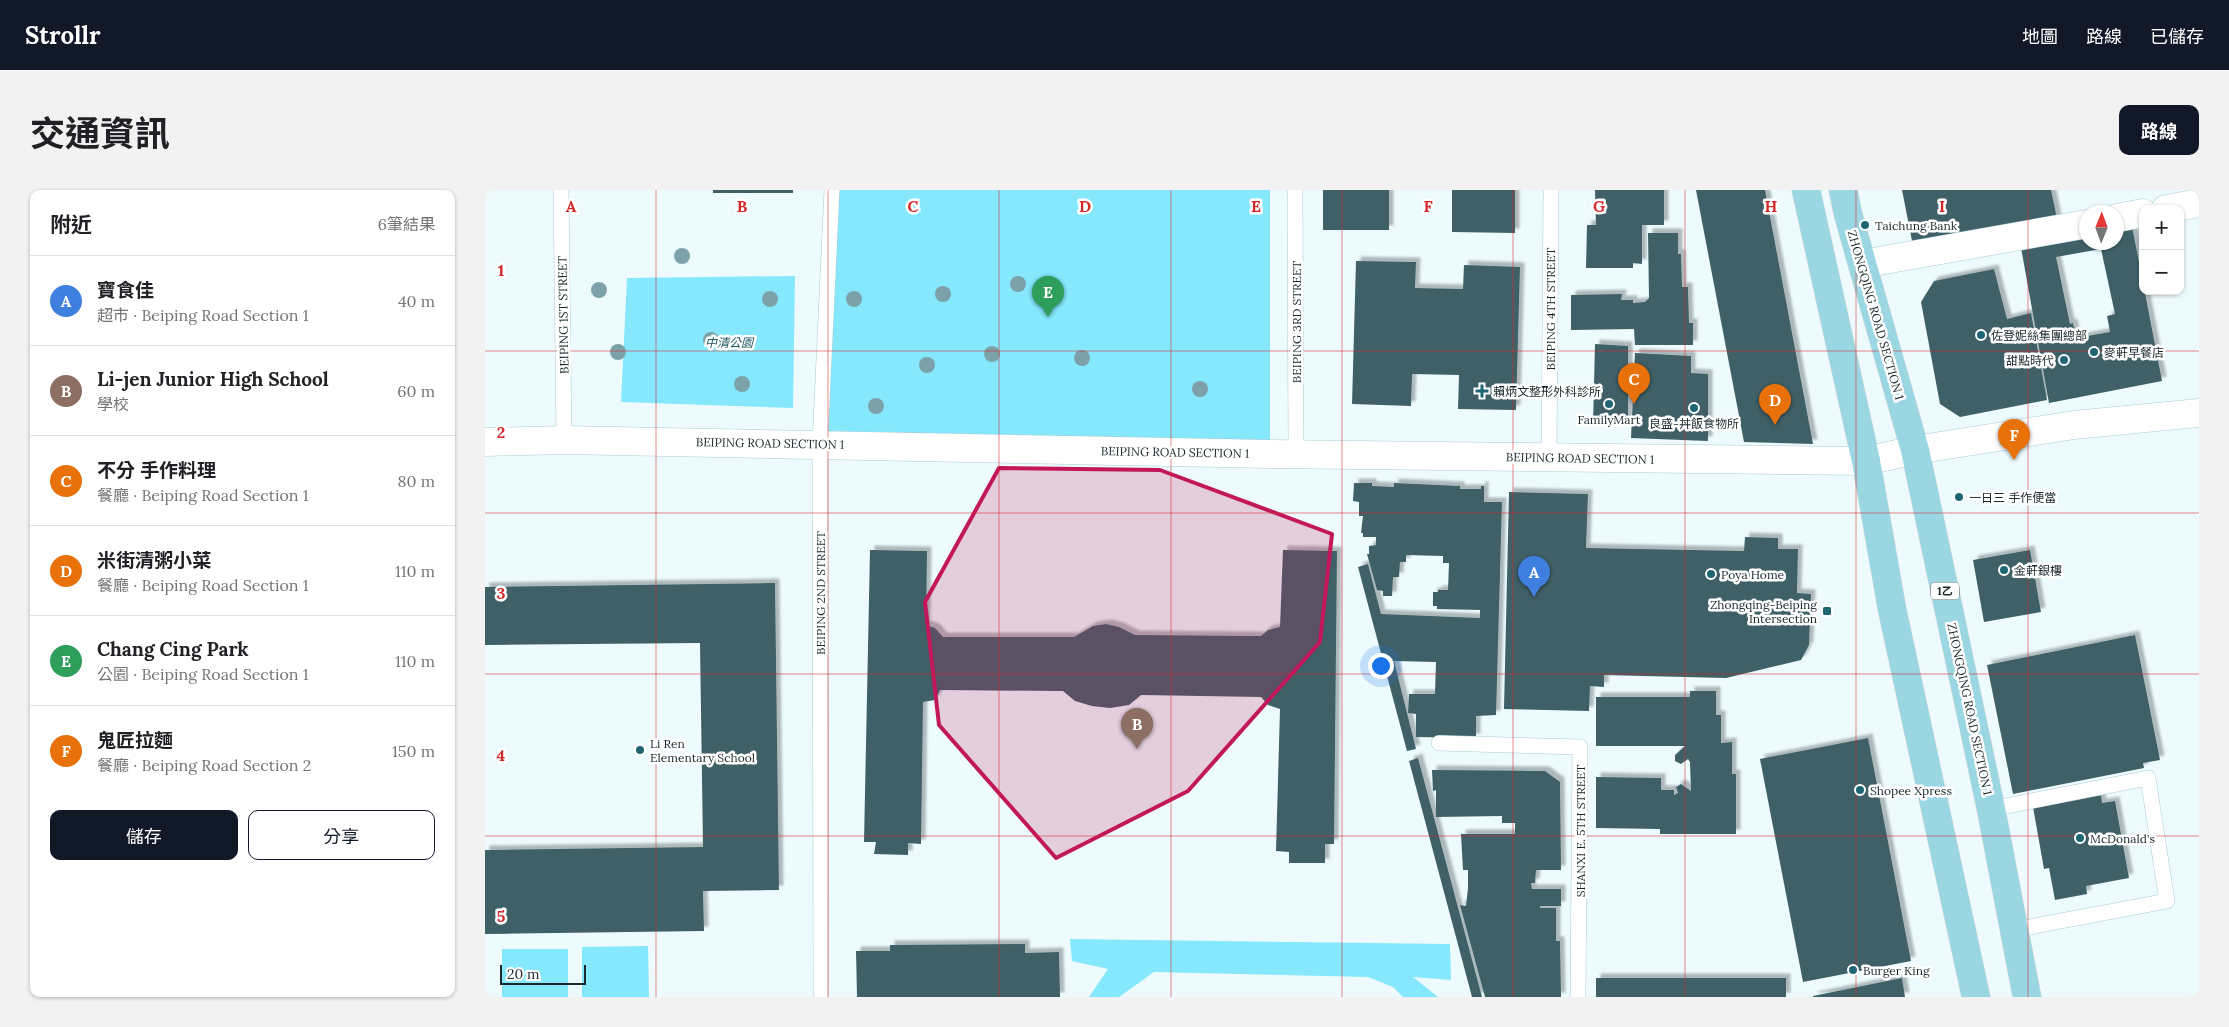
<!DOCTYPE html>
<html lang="zh-TW">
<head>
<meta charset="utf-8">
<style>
	:root { --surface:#fff; --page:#f2f2f2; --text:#202124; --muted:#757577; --line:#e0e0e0; --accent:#111827 }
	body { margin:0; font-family:Lora,"Noto Sans TC",serif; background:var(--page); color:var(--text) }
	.controls { position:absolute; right:15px; top:15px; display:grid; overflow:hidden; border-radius:10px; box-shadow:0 1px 4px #0004 }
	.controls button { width:45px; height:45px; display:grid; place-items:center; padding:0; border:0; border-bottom:1px solid var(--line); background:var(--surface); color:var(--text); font:25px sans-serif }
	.compass { position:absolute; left:1594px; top:15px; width:45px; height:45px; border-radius:50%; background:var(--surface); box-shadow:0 1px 4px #0004; rotate:1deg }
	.scale { position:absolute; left:15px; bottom:12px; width:86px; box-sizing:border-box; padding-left:5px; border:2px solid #1a282a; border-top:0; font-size:14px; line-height:18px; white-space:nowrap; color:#1a282a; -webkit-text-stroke:4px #fff; paint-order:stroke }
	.you { position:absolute; left:895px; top:475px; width:18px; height:18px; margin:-12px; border:4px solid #fff; border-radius:50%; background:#1a73e8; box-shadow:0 0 0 8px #1a73e833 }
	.badge { display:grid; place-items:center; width:32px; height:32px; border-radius:50%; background:var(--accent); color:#fff; font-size:16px; font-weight:700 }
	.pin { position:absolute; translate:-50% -41px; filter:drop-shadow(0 1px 2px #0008) }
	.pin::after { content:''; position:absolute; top:26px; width:18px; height:15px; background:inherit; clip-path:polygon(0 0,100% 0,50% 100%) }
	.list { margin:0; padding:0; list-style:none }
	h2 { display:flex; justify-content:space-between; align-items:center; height:65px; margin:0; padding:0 20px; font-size:21px }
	h2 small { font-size:16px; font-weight:400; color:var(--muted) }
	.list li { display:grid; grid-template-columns:32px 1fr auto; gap:15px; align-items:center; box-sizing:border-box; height:90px; padding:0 20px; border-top:1px solid var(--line) }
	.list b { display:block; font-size:19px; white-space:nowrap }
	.list p { margin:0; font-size:16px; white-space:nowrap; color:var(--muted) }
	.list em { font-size:16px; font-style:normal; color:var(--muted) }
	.actions { display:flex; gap:10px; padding:15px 20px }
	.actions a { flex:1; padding:11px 0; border:1px solid var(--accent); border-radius:10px; text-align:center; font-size:18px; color:var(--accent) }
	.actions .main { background:var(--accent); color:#fff }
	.map { position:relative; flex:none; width:1714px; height:807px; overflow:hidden; border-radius:10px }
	header { display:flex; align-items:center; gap:30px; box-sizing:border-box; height:70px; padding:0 25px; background:var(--accent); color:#fff }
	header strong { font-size:24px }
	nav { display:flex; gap:28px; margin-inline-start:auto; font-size:18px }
	.intro { display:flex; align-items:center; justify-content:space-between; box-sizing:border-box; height:120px; padding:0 30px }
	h1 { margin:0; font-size:35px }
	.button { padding:12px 22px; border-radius:10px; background:var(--accent); color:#fff; font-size:18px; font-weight:700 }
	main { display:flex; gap:30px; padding:0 30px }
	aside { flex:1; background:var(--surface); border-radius:10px; box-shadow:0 1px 4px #0004 }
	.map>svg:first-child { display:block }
	.green { fill:#85e8fc }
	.building { fill:#3f6067; fill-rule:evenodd; filter:url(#shadow) }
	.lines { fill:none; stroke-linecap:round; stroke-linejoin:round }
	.service-casing { stroke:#a8ccd4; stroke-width:16 }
	.minor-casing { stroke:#a8ccd4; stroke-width:29 }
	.primary-casing { stroke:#d6d8d9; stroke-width:29 }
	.service { stroke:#fff; stroke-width:15 }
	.minor { stroke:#fff; stroke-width:28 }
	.primary { stroke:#9ad7e3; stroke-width:28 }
	.tree { fill:#7ca1a9 }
	.marked { fill:#c2185b; fill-opacity:0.2; stroke:#c2185b; stroke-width:4; stroke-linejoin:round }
	.grid { fill:none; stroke:#d62828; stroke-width:1; stroke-opacity:0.55 }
	.poi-dot { fill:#1e6673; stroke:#fff; stroke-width:2 }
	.labels { text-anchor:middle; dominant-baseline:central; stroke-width:5; stroke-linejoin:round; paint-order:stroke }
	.shield { fill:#fff; stroke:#5f686a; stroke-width:1 }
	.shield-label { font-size:11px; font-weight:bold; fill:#1a282a }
	.poi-label { font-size:12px; fill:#1a282a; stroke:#fff; text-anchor:start }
	.street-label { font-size:12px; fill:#1a282a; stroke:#fff }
	.park-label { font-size:12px; font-style:italic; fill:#205863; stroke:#fff }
	.grid-label { font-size:16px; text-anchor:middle; font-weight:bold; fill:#d62828; stroke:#fff; stroke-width:5; stroke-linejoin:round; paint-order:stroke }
</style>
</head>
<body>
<header>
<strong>Strollr</strong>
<nav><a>地圖</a><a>路線</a><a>已儲存</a></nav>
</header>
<div class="intro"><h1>交通資訊</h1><a class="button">路線</a></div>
<main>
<aside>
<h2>附近<small>6筆結果</small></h2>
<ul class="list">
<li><span class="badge" style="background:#3f7fe0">A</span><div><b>寶食佳</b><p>超市 · Beiping Road Section 1</p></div><em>40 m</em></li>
<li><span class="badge" style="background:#8d6e63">B</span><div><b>Li-jen Junior High School</b><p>學校</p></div><em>60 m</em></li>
<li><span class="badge" style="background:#e8710a">C</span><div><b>不分 手作料理</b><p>餐廳 · Beiping Road Section 1</p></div><em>80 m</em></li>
<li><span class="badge" style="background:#e8710a">D</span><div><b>米街清粥小菜</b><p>餐廳 · Beiping Road Section 1</p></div><em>110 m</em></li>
<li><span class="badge" style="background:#2e9e5b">E</span><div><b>Chang Cing Park</b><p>公園 · Beiping Road Section 1</p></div><em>110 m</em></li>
<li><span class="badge" style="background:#e8710a">F</span><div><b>鬼匠拉麵</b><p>餐廳 · Beiping Road Section 2</p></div><em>150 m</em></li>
</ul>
<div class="actions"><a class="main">儲存</a><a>分享</a></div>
</aside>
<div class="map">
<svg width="1714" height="807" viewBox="0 0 1714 807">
	<defs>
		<filter id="shadow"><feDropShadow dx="4.5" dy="-4.5" stdDeviation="1" flood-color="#0004"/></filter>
	</defs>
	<rect width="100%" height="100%" fill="#edfbfe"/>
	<!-- green -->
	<g class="green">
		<polygon points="347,0 785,0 785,264 335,254"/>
		<polygon points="310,86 308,218 136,212 142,88"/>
		<polygon points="585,749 965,754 966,790 928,787 953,807 918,807 908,797 883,787 669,782 634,807 604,807 623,779 587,771"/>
		<polygon points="163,756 164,807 97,807 97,757"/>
		<rect x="17" y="759" width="66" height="48"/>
	</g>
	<!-- building -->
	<g class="building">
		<rect x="228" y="0" width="80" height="3"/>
		<rect x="838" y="0" width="66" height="40"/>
		<polygon points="967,0 1030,0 1030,43 967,42"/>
		<polygon points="1110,0 1179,0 1179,35 1157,35 1157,74 1148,73 1148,78 1101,78 1102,35 1111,35"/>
		<polygon points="1211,0 1280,0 1328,254 1259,252"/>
		<polygon points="1417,0 1566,0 1574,38 1430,66"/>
		<path d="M1632,28L1646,31L1677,191L1564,213L1535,52L1602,39V52H1632ZM1616,59L1630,124L1622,126L1625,142L1591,148L1588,133L1585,134L1571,67Z"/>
		<polygon points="1163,43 1193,43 1193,64 1196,64 1197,97 1203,97 1204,133 1208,133 1208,155 1150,155 1149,139 1086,140 1086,105 1137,104 1136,110 1148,110 1148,113 1160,112 1164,108"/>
		<polygon points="871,71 931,72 930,98 978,99 979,75 1035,77 1031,220 973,219 974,185 927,184 926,216 867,214"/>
		<polygon points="1509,79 1522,129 1546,123 1562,210 1475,227 1455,214 1436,112 1449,91"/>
		<polygon points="1110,154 1143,156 1143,236 1108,235"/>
		<polygon points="1150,163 1206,166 1206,183 1223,184 1223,251 1146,248"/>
		<polygon points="869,293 887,293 887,296 909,297 909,293 975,296 975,299 996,299 996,296 999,296 999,312 1017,312 1011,525 991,526 991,548 931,547 931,524 923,523 924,504 950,504 951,472 909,471 931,559 922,561 873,377 883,374 896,424 995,428 995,420 952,419 952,416 948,416 948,402 953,402 953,400 963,400 964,373 958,373 958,366 921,365 921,372 915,372 914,387 908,387 907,406 898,406 898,401 892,400 882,364 884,364 884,356 891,355 891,347 878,347 878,343 876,343 878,326 874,326 874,312 868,311"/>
		<polygon points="1024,302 1103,304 1101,358 1259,361 1260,347 1293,348 1293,359 1313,359 1312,403 1326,404 1324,455 1316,470 1241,488 1119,485 1119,497 1105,496 1104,521 1019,519"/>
		<polygon points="385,360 442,361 441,435 450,438 458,447 589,447 608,436 621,434 634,437 650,445 776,446 783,440 795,437 798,360 852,361 849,654 840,654 840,673 804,673 804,662 791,661 795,519 783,515 776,507 656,505 644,515 625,518 607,516 590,511 578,501 455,500 450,510 438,512 436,654 423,653 423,665 389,664 391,652 379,652"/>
		<polygon points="1545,360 1556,422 1499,432 1488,370"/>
		<polygon points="290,393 294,700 218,701 219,741 0,744 0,660 218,657 215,453 0,455 0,397"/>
		<polygon points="1650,445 1675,570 1658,573 1659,578 1528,604 1502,475"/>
		<polygon points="1205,501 1231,501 1231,525 1236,525 1236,553 1247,552 1247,584 1251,584 1251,644 1175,644 1175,639 1111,638 1111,587 1176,588 1176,600 1189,600 1189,605 1193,603 1191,597 1196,594 1206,601 1205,572 1203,569 1196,574 1190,571 1190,565 1200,556 1111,556 1111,507 1205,507"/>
		<polygon points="1383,548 1426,771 1318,792 1275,569"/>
		<polygon points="933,568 997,807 987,807 924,571"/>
		<polygon points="947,580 1060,581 1075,592 1076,680 1051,680 1050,693 1046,693 1047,699 1076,699 1076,716 1055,716 1055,718 1071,718 1071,751 1075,751 1076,807 1000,807 975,715 981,716 983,698 983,680 978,680 976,644 1030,644 1030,633 1017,633 1017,626 951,627 951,600 948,601"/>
		<polygon points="1616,605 1617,613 1630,611 1644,688 1601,696 1602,704 1570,710 1564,678 1559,679 1548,617"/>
		<polygon points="540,754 540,763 574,762 575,807 372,807 371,761 405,761 405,755"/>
		<rect x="1111" y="788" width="190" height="19"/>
		<polygon points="1417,788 1420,807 1328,807 1328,806"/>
	</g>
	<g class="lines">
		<defs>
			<g id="service">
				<polyline points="76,0 79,250"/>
				<polyline points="810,0 811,264"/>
				<polyline points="1064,268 1066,0"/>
				<polyline points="954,553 1095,557 1093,807"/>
				<polyline points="1506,619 1663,588 1682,711 1528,740"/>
				<polyline points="336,807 335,254 347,0"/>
			</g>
			<g id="minor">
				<polyline points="1681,19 1714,13"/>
				<polyline points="1632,28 1658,23"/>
				<polyline points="1377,74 1602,34"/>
				<polyline points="0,252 79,250 785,264 1381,271 1430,260 1589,235 1714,223"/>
			</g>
			<g id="primary">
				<polyline points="1321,0 1381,271 1407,419 1491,807"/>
				<polyline points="1358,0 1363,24 1430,260 1506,619 1542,807"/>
			</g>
		</defs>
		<!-- service casing -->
		<use href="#service" class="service-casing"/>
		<!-- minor casing -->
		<use href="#minor" class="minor-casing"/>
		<!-- primary casing -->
		<use href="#primary" class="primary-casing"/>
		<!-- service -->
		<use href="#service" class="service"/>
		<!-- minor -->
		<use href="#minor" class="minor"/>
		<!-- primary -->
		<use href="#primary" class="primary"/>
	</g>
	<!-- trees -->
	<g class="tree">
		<circle cx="197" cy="66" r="8"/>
		<circle cx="533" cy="94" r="8"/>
		<circle cx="114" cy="100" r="8"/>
		<circle cx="458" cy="104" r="8"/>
		<circle cx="285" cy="109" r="8"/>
		<circle cx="369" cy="109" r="8"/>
		<circle cx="226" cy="150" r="8"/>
		<circle cx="133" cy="162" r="8"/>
		<circle cx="507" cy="164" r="8"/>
		<circle cx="597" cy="168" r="8"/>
		<circle cx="442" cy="175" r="8"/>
		<circle cx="257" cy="194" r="8"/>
		<circle cx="715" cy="199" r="8"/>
		<circle cx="391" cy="216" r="8"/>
	</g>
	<!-- marked area -->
	<path class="marked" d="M514,278L675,280L847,344L835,452L703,601L571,668L454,535L440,412Z"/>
	<!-- grid -->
	<path class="grid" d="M171,0V807M343,0V807M514,0V807M686,0V807M857,0V807M1028,0V807M1200,0V807M1371,0V807M1543,0V807M0,161H1714M0,323H1714M0,484H1714M0,646H1714"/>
	<!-- markers -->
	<g class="poi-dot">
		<circle cx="1380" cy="35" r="5"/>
		<circle cx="1496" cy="145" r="5"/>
		<circle cx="1609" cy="162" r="5"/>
		<circle cx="1579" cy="170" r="5"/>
		<path d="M994.5 193.5h5v5h5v5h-5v5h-5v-5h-5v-5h5z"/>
		<circle cx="1124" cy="214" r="5"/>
		<circle cx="1209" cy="218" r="5"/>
		<circle cx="1474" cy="307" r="5"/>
		<circle cx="1519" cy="380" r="5"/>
		<circle cx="1226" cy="384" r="5"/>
		<rect x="1337" y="416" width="10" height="10" rx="2.5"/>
		<circle cx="155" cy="560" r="5"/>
		<circle cx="1375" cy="600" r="5"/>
		<circle cx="1595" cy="648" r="5"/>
		<circle cx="1368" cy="780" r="5"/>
	</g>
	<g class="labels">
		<!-- shield labels -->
		<rect class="shield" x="1446" y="392.5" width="28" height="17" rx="4"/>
		<g class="shield-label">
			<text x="1460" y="401">1乙</text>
		</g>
		<!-- poi labels -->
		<g class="poi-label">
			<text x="1390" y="35">Taichung Bank</text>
			<text x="1506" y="145">佐登妮絲集團總部</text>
			<text x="1619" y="162">麥軒早餐店</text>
			<text x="1569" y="170" text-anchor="end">甜點時代</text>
			<text x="1008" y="201">賴炳文整形外科診所</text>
			<text x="1124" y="229" text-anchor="middle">FamilyMart</text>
			<text x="1209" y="233" text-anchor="middle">良盛-丼飯食物所</text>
			<text x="1484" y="307">一日三 手作便當</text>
			<text x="1529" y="380">金軒銀樓</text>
			<text x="1236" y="384">Poya Home</text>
			<text x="1332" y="414" text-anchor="end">Zhongqing-Beiping<tspan x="1332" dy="14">Intersection</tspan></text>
			<text x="165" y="553">Li Ren<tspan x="165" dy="14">Elementary School</tspan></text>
			<text x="1385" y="600">Shopee Xpress</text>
			<text x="1605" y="648">McDonald's</text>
			<text x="1378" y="780">Burger King</text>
		</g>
		<!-- street labels -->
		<g class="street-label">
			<text transform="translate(1065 119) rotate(-90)">BEIPING 4TH STREET</text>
			<text transform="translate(78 125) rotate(-91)">BEIPING 1ST STREET</text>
			<text transform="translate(1391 125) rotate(74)">ZHONGQING ROAD SECTION 1</text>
			<text transform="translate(811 132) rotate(-90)">BEIPING 3RD STREET</text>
			<text transform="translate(285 253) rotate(1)">BEIPING ROAD SECTION 1</text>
			<text transform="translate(690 262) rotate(1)">BEIPING ROAD SECTION 1</text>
			<text transform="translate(1095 268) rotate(1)">BEIPING ROAD SECTION 1</text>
			<text transform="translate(335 403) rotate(-90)">BEIPING 2ND STREET</text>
			<text transform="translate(1485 519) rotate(78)">ZHONGQING ROAD SECTION 1</text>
			<text transform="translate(1095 641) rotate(-90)">SHANXI E. 5TH STREET</text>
		</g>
		<!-- park labels -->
		<g class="park-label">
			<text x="244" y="152">中清公園</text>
		</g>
	</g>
	<g class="grid-label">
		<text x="86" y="22">A</text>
		<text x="257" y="22">B</text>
		<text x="428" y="22">C</text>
		<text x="600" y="22">D</text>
		<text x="771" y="22">E</text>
		<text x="943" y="22">F</text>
		<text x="1114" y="22">G</text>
		<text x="1286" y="22">H</text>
		<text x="1457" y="22">I</text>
		<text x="16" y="86">1</text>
		<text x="16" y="248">2</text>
		<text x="16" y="409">3</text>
		<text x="16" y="571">4</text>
		<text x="16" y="732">5</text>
	</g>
</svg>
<div class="controls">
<button>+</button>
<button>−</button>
</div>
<svg class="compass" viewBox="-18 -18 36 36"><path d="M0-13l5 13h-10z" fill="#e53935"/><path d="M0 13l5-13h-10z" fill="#757577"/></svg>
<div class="scale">20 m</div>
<div class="you"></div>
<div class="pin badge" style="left:1049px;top:407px;background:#3f7fe0">A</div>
<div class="pin badge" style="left:652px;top:559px;background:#8d6e63">B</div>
<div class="pin badge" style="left:1149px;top:214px;background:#e8710a">C</div>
<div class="pin badge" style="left:1290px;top:235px;background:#e8710a">D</div>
<div class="pin badge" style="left:563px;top:127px;background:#2e9e5b">E</div>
<div class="pin badge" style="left:1529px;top:270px;background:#e8710a">F</div>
</div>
</main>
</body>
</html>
